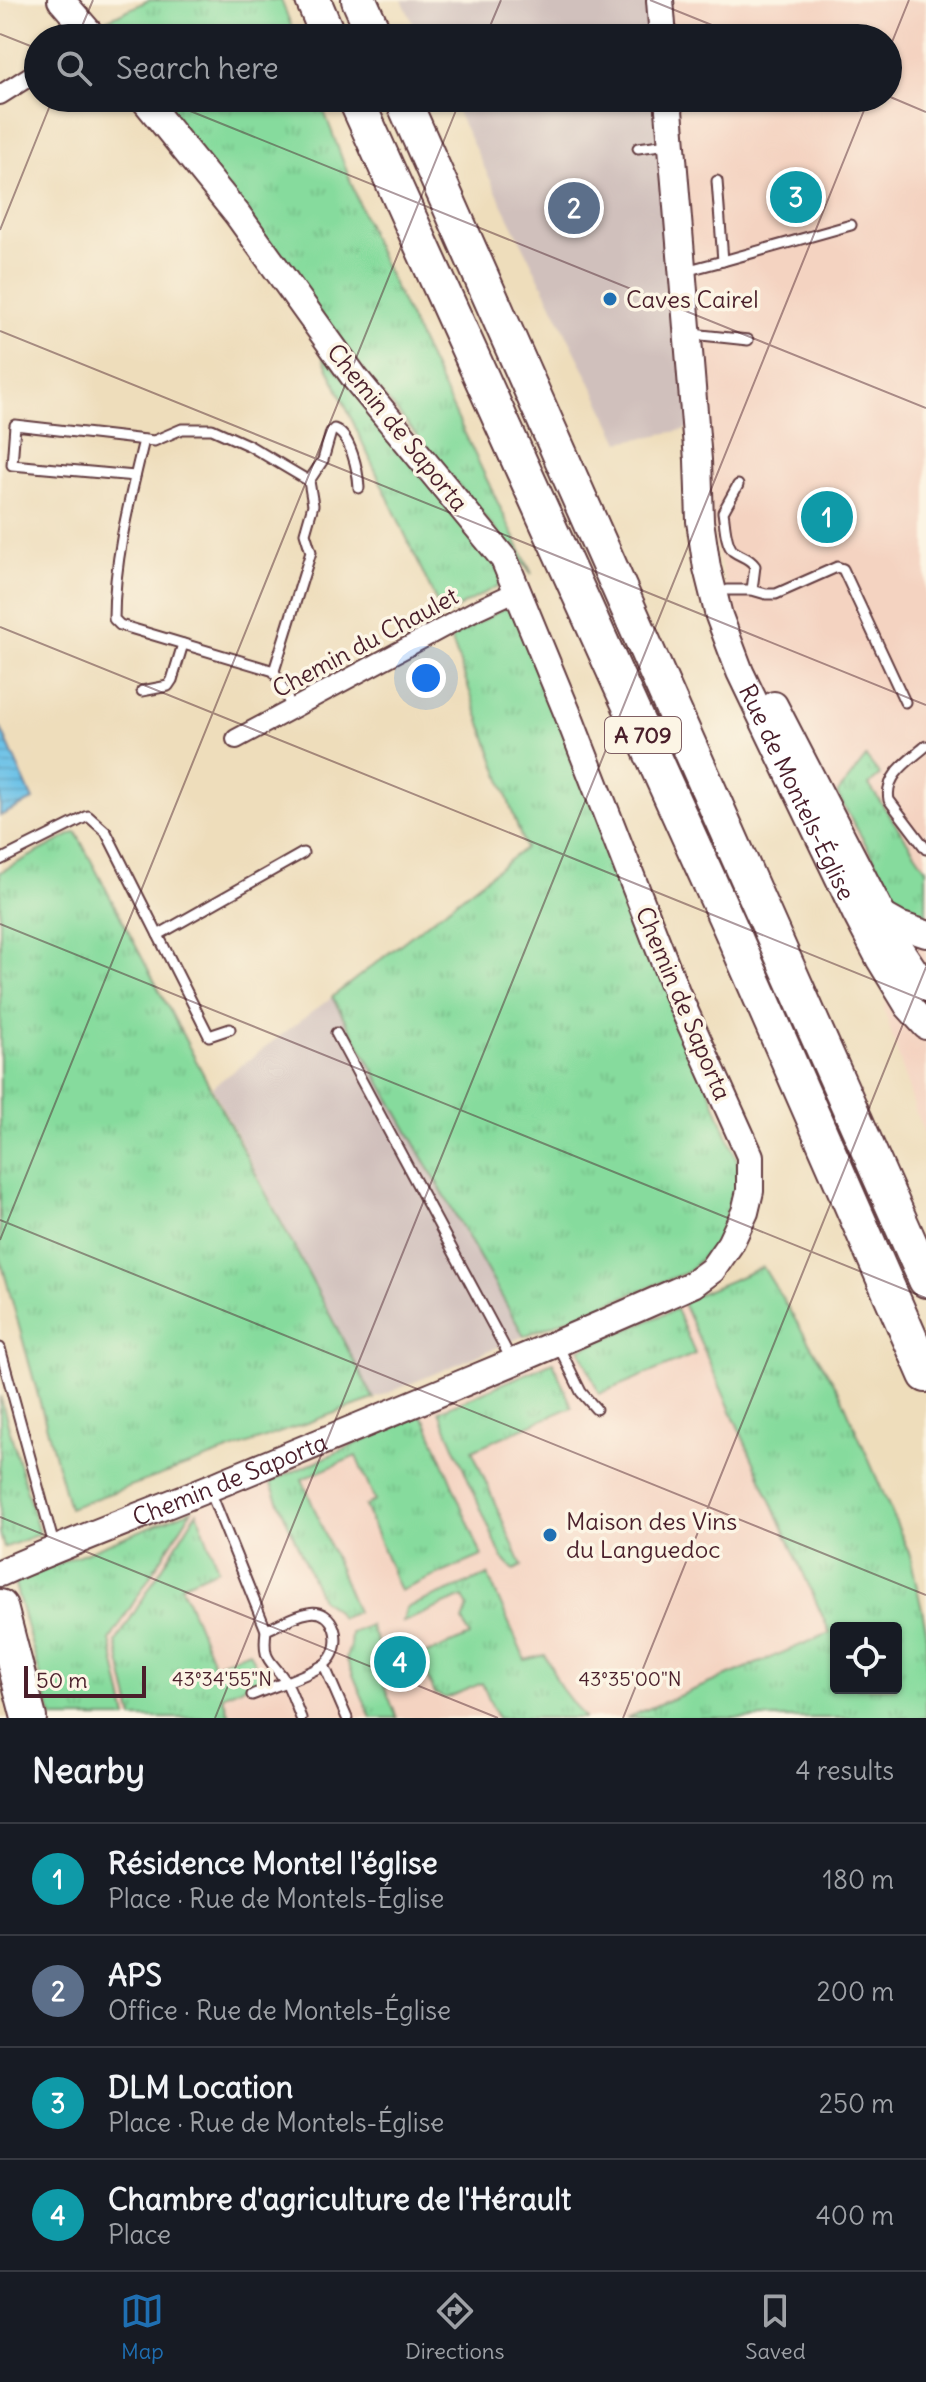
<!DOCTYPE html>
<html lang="en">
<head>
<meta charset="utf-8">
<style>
	:root { --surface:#171b24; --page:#20242c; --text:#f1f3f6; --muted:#9ea1a6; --line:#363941; --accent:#1f6fb2 }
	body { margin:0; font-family:Delius,sans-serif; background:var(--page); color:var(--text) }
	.controls { position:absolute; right:24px; bottom:24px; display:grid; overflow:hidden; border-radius:8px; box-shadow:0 2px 6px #0004 }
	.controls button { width:72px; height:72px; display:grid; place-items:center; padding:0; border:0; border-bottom:2px solid var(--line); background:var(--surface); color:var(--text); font:40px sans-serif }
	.scale { position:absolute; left:24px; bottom:20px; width:122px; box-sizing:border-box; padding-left:8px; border:4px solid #4a1f2b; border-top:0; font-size:22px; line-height:28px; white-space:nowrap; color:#4a1f2b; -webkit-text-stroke:6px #fcf5e5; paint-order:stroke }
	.you { position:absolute; left:426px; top:678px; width:28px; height:28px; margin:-20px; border:6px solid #fff; border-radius:50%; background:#1a73e8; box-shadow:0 0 0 12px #1a73e833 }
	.badge { display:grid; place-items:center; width:52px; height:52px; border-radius:50%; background:var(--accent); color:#fff; font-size:26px; font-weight:700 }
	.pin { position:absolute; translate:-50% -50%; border:4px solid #fff; box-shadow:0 2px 8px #0006 }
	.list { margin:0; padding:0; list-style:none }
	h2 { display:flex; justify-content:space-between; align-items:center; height:104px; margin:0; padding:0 32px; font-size:34px }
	h2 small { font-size:26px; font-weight:400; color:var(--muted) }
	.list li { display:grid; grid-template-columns:52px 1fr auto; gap:24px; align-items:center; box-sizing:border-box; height:112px; padding:0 32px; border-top:2px solid var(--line) }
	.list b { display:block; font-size:30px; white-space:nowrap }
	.list p { margin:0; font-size:26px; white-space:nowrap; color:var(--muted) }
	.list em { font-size:26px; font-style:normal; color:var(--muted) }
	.icon { flex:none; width:44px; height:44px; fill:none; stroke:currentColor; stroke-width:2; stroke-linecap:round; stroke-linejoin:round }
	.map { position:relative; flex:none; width:926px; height:1718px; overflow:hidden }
	.search { position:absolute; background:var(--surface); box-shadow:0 2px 6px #0004; left:24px; right:24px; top:24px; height:88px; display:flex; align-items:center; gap:20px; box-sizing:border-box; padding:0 28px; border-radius:44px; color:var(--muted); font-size:30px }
	.sheet { height:552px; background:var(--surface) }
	nav { display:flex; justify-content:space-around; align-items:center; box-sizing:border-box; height:112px; border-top:2px solid var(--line); background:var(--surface); font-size:22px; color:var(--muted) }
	nav a { display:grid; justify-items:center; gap:4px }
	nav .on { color:var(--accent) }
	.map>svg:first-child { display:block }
	.built { fill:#f4d3c1 }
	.industrial { fill:#d0c0bc }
	.grass { fill:url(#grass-tufts); stroke:#687d64; stroke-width:2; fill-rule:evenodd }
	.water { fill:url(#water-rules); stroke:#5a7089; stroke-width:2 }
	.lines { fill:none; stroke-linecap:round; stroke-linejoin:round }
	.lane-casing { stroke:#633c41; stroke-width:13 }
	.street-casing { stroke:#633c41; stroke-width:22 }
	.secondary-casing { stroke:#633c41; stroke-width:30 }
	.highway-casing { stroke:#633c41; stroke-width:38 }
	.lane { stroke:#fff; stroke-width:9 }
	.street { stroke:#fff; stroke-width:18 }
	.secondary { stroke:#fff; stroke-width:26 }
	.highway { stroke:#fff; stroke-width:34 }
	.ticks { fill:none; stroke:#4a1f2b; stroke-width:2; stroke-opacity:0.45 }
	.poi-dot { fill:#1f6fb2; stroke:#fcf5e5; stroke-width:3 }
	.labels { text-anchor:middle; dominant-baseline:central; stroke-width:7; stroke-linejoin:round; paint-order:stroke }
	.shield { fill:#fcf5e5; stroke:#7f5f63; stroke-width:2 }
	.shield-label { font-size:22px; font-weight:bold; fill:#4a1f2b }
	.poi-label { font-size:24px; fill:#4a1f2b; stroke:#fcf5e5; text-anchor:start }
	.street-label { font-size:24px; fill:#4a1f2b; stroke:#fcf5e5 }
	.ticks-label { font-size:20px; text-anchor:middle; fill:#4a1f2b; stroke:#fcf5e5; stroke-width:7; stroke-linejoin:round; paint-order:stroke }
</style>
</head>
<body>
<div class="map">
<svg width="926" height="1718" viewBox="0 0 926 1718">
	<defs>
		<pattern id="grass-tufts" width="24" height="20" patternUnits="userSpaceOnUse" patternTransform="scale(2)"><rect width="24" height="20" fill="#86db9d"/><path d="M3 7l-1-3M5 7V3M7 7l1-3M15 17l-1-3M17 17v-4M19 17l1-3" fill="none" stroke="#75bc87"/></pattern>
		<pattern id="water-rules" width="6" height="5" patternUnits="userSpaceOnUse" patternTransform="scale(2)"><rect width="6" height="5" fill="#6bc1e7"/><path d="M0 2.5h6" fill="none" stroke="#5ea5c6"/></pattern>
	</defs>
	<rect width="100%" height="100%" fill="#fcf5e5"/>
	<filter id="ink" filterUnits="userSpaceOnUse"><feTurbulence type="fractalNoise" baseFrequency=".0125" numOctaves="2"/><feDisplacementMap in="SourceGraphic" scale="16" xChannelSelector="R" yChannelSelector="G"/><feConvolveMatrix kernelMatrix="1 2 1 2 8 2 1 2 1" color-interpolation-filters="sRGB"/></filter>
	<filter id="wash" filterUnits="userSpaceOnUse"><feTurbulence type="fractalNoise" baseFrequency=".006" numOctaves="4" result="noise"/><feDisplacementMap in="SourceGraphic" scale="32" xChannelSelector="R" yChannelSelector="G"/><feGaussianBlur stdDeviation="1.8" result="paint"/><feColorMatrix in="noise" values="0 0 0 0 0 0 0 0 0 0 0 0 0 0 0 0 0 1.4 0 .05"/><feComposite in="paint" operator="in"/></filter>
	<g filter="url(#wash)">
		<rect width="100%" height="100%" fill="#edb"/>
		<!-- built -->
		<g class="built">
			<polygon points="664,0 926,0 926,1138 916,1113 884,1009 896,945 795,760 737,629 714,540 670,98 888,98 888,38 665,38"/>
			<polygon points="682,1301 830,1633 626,1718 127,1718 110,1640 192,1510"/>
		</g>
		<!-- industrial -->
		<g class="industrial">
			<polygon points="402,0 664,0 665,38 420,38"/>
			<polygon points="450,98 670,98 699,427 620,442"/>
			<polygon points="332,997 524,1336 374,1399 212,1087"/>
		</g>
		<!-- grass -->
		<g class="grass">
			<polygon points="149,0 281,0 296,38 108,38 98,24"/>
			<polygon points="155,98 319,98 376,248 532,574 364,372"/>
			<polygon points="319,349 501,566 499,585 443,616"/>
			<polygon points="505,608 524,621 737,1160 741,1182 730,1217 720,1239 688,1272 524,1336 332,997 525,848 451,638"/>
			<polygon points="866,757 880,775 869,785 926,869 926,920 919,920 904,911 837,794"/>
			<polygon points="76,832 374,1399 69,1508 0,1257 0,872"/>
			<path d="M763,1267L840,1393L910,1555L926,1629V1718H626L830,1633L682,1301ZM836,1628H896V1688H836Z"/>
			<polygon points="676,1309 695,1354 599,1394 580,1349"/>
			<polygon points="553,1362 572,1407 472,1450 522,1566 514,1570 502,1558 439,1411"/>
			<polygon points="0,1396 39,1534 4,1548 0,1533"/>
			<polygon points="421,1415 426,1421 482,1556 400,1591 365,1506 375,1501 356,1456 302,1479 357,1612 341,1618 333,1608 321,1599 270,1482"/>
			<polygon points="192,1510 110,1640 127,1718 52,1718 14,1581"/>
			<polygon points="197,1512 218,1569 181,1585 214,1665 249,1651 262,1679 222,1696 231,1718 133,1718 116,1642"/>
			<polygon points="488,1575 525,1660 545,1655 561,1688 584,1718 497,1718 482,1683 446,1698 435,1694 421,1664 424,1655 470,1636 463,1621 468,1607 463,1597 403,1622 406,1608"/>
			<polygon points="370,1625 384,1660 376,1665 397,1718 371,1718 346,1658 350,1646 351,1633"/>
		</g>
		<!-- water -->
		<polygon class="water" points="0,726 33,800 0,816"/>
	</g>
	<g filter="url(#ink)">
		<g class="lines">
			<defs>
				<g id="lane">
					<polyline points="638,148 668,144"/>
					<polyline points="723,261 851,225"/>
					<polyline points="685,271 723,261 717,181"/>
					<polyline points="692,334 748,340"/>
					<path d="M144,440C130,498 114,559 114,619L120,625L274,671"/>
					<polyline points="135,476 12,465 15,425 154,441 182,429 212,429 250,446 309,481 313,505 305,533 311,552 274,671 292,708"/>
					<path d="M309,481L323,460L331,432L334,429C351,435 358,471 359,488"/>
					<path d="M738,485L723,512C725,523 725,543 733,551C741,557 749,557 755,566L752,590"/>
					<polyline points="728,590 752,590 766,594 776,594 837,567 843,569 905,702"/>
					<polyline points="142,691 168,686 172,680 183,644"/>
					<path d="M926,746C910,760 884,775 889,800L926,849"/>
					<polyline points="0,860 88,816 106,832 209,1036 230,1029"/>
					<polyline points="158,935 303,853"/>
					<polyline points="336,1033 511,1359"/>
					<polyline points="559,1347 581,1392 596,1409"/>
					<polyline points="0,1348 54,1545"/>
					<path d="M210,1491L266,1630C262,1664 271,1658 286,1682C292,1693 296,1706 301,1718"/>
					<polyline points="324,1665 347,1718"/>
					<path d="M252,1695C268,1688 319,1672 328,1661C344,1644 335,1607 308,1613C294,1615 279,1625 266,1630"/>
				</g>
				<g id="street">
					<polyline points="0,95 38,71"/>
					<polyline points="236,739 476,610 517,591"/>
				</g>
				<g id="secondary">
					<polyline points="61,0 94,38"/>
					<polyline points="660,0 663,38"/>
					<path id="s1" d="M668,98L698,460L700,521L707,568L719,616L740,672L855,912L880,960L908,1006L926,1026"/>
					<polyline points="774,705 900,949 926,988"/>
					<polyline points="883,916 899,925 926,934"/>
					<path id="s2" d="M0,1573C72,1541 146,1514 219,1484C377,1419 536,1354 693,1284L712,1270L730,1244L745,1212L750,1191V1156L677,994L567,712L504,559L355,378L237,214L143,98"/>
				</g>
				<g id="highway">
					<polyline points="313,0 329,38"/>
					<polyline points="359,0 376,38"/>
					<polyline points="355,98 730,927 926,1375"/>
					<polyline points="402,98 926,1280"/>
					<polyline points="0,1607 29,1718"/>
				</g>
			</defs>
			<!-- lane casing -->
			<use href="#lane" class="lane-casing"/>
			<!-- street casing -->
			<use href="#street" class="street-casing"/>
			<!-- secondary casing -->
			<use href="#secondary" class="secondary-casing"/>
			<!-- highway casing -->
			<use href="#highway" class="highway-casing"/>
			<!-- lane -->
			<use href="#lane" class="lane"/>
			<!-- street -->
			<use href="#street" class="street"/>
			<!-- secondary -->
			<use href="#secondary" class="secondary"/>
			<!-- highway -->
			<use href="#highway" class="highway"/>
		</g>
	</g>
	<!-- ticks -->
	<path class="ticks" d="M650,0L744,38M0,34L38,49M77,38L93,0M485,38L501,0M888,52L909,0M888,96L926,112M158,98L926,408M0,230L53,98M0,331L926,705M0,627L926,1001M0,924L926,1298M0,1220L926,1595M0,1240L461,98M0,1517L498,1718M215,1718L869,98M623,1718L926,967"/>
	<!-- markers -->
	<g class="poi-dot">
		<circle cx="610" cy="299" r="8"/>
		<circle cx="550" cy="1535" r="8"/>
	</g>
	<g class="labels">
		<!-- shield labels -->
		<rect class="shield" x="605" y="717" width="76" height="36" rx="6"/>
		<g class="shield-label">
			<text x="643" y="735">A 709</text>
		</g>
		<!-- poi labels -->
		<g class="poi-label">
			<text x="626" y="299">Caves Cairel</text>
			<text x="566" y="1521">Maison des Vins<tspan x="566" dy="28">du Languedoc</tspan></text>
		</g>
		<!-- street labels -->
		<g class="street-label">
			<text transform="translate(398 427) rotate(51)">Chemin de Saporta</text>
			<text transform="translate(365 642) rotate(-28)">Chemin du Chaulet</text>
			<text stroke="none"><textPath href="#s1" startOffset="714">Rue de Montels-Église</textPath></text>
			<text transform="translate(684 1003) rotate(67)">Chemin de Saporta</text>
			<text stroke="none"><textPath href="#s2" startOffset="248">Chemin de Saporta</textPath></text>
		</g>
	</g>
	<g class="ticks-label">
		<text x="222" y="1686">43°34'55"N</text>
		<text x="630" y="1686">43°35'00"N</text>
	</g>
</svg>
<div class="controls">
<button><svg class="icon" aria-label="locate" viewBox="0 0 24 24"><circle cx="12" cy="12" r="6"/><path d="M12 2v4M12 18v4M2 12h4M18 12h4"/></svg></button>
</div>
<div class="scale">50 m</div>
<div class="you"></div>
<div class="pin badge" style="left:827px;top:517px;background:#0f9aa8">1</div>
<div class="pin badge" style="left:574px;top:208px;background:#5c6f8a">2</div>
<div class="pin badge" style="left:796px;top:197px;background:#0f9aa8">3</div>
<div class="pin badge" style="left:400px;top:1662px;background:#0f9aa8">4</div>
<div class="search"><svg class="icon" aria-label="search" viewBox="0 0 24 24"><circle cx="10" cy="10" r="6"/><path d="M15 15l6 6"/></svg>Search here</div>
</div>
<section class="sheet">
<h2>Nearby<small>4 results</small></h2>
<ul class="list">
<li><span class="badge" style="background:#0f9aa8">1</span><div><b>Résidence Montel l'église</b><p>Place · Rue de Montels-Église</p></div><em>180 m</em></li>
<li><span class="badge" style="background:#5c6f8a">2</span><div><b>APS</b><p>Office · Rue de Montels-Église</p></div><em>200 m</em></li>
<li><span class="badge" style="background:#0f9aa8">3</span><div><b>DLM Location</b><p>Place · Rue de Montels-Église</p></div><em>250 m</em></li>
<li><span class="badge" style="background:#0f9aa8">4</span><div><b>Chambre d'agriculture de l'Hérault</b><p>Place</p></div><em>400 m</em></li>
</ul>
</section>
<nav>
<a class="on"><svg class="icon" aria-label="map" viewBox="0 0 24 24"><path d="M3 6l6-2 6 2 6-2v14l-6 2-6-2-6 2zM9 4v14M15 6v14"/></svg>Map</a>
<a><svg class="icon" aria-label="directions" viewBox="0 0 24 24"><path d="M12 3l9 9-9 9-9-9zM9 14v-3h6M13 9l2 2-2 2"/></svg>Directions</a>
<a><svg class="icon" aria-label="saved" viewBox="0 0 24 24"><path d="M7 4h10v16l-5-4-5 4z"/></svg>Saved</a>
</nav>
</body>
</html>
